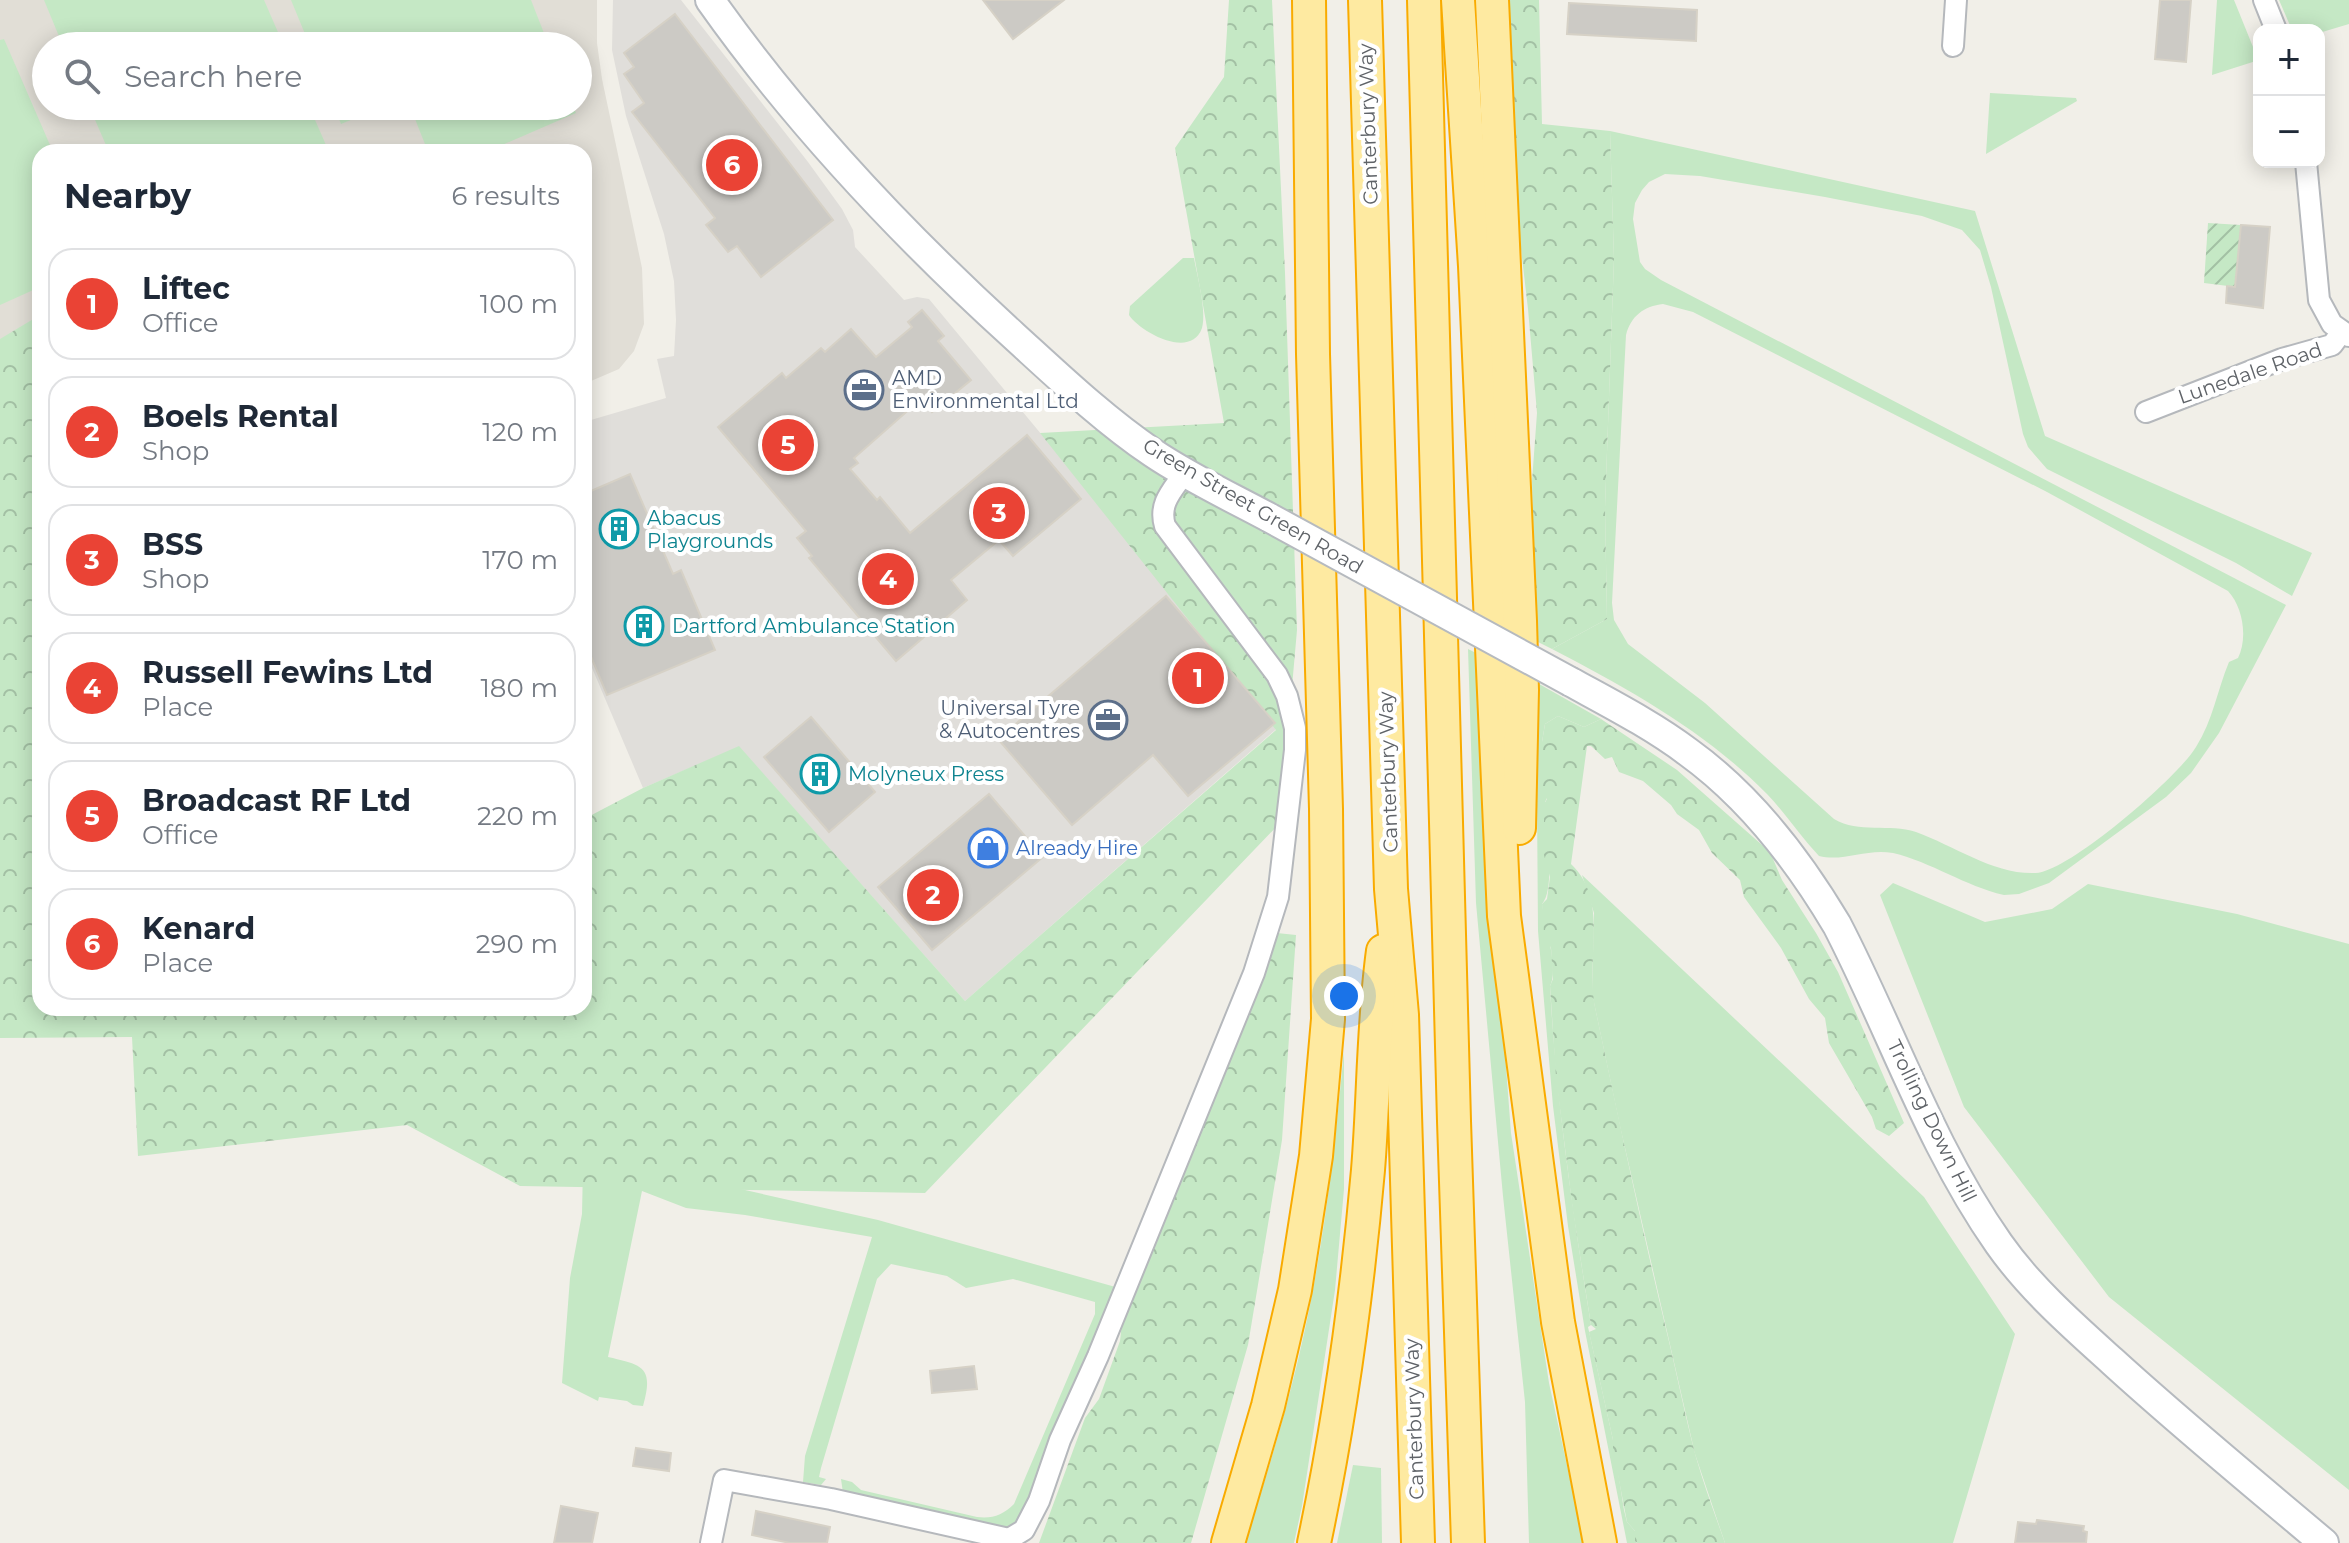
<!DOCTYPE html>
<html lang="en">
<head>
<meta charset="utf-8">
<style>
	:root { --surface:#fff; --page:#f2f2f3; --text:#1f2937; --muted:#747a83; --line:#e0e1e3; --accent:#ea4335 }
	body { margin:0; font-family:Montserrat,sans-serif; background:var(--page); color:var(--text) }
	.controls { position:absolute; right:24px; top:24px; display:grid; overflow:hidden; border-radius:16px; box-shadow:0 4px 20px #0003 }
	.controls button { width:72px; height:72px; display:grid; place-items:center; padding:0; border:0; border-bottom:2px solid var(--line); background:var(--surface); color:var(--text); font:40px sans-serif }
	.you { position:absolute; left:1344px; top:996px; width:28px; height:28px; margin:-20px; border:6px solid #fff; border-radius:50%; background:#1a73e8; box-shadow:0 0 0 12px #1a73e833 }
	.badge { display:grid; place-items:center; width:52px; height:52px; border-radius:50%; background:var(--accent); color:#fff; font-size:26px; font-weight:700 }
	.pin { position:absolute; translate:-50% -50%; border:4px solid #fff; box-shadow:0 2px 8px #0006 }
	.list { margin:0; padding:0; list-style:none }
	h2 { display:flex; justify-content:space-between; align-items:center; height:104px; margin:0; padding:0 32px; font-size:34px }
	h2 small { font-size:26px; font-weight:400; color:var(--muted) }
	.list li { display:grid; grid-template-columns:52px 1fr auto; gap:24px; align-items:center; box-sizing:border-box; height:112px; margin:0 16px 16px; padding:0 16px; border:2px solid var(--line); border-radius:24px }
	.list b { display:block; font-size:30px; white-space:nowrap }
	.list p { margin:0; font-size:26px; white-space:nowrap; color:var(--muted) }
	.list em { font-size:26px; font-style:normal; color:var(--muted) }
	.icon { flex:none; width:44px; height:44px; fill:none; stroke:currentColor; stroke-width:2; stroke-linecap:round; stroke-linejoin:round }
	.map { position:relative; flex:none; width:2349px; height:1543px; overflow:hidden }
	.search { position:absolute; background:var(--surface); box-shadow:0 4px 20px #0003; left:32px; top:32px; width:560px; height:88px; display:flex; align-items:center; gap:20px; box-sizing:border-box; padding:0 28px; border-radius:44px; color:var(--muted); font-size:30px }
	.panel { position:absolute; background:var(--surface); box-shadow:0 4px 20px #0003; left:32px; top:144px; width:560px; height:872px; border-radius:24px }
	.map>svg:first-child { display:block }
	.industrial { fill:#e0deda }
	.education { fill:#e1ded6; fill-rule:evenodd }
	.grass { fill:#c5e8c5; fill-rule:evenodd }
	.forest { fill:url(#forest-crowns) }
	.garden { fill:url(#garden-furrows) }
	.building { fill:#cccac5; stroke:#d6d1c6; stroke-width:2 }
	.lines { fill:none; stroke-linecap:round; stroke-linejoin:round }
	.minor-casing { stroke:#b5b8bc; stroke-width:24 }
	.secondary-casing { stroke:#b6babf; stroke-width:32 }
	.trunk-casing { stroke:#f9ab00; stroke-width:36 }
	.minor { stroke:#fff; stroke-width:20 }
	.secondary { stroke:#fff; stroke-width:28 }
	.trunk { stroke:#feeaa1; stroke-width:32 }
	.secondary-bridge-casing { stroke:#b6babf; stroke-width:32; stroke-linecap:butt }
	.secondary-bridge { stroke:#fff; stroke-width:28 }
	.labels { text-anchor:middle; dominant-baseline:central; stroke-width:8; stroke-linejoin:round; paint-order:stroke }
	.street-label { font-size:20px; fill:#5f6368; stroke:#fff }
	.service-label { font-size:20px; fill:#4e5e75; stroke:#fff; text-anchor:start }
	.culture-label { font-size:20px; fill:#0d838f; stroke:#fff; text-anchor:start }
	.shop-label { font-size:20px; fill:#366cbe; stroke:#fff; text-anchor:start }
</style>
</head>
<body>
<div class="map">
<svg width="2349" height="1543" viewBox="0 0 2349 1543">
	<defs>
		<pattern id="forest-crowns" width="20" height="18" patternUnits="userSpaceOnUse" patternTransform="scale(2)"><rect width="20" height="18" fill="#c5e8c5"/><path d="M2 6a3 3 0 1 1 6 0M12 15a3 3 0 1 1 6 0" fill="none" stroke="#a3c0a4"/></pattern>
		<pattern id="garden-furrows" width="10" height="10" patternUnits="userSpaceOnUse" patternTransform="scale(2)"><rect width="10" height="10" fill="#c5e8c5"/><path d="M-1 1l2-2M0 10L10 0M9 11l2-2" fill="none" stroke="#a3c0a4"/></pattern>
	</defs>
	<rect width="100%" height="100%" fill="#f1efe8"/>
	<!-- industrial -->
	<polygon class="industrial" points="613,0 681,0 808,162 842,209 853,230 855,247 904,300 917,297 929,299 1282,724 965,1001 739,747 643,788 584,649 584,422 666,398 657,359 674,356 676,320 674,281 664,234 626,116 612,50"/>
	<!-- education -->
	<path class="education" d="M0,0H597V43L602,79L642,268L644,324L634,351L619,369L584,384V152H40V639L0,658ZM46,46H578V106H46Z"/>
	<!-- grass -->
	<g class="grass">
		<polygon points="44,0 264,0 284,46 63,46"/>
		<polygon points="291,0 531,0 549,46 310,46"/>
		<polygon points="2217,0 2234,0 2253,47 2259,54 2259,60 2212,75"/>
		<polygon points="2279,0 2349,0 2349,24 2319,33 2319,30 2292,30"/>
		<polygon points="4,39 53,152 40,152 40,287 0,305 0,40"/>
		<polygon points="1990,93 2076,98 2077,101 1986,154"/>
		<polygon points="89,106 309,106 329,152 109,152"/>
		<polygon points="334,106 385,106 341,124"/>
		<polygon points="410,106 573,106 576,113 486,152 428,152"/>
		<path d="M1610,131L1975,211L2045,436L2312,553L2292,596L2236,563L2047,469L2028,447L2023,434L1991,287L1980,250L1962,230L1922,216L1825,197L1700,176L1665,174L1649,182L1642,190L1635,203L1633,219L1640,262L1645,269L1661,280L2286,605L2219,733L2191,773L2166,797L2049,883L2019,894L2004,895C1965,886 1931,862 1893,853C1867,848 1844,862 1819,856C1800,836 1786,814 1767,794C1706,732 1629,689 1552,649L1607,619L1605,507L1614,259ZM1663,304L1693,312L2047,492L2228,591C2243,607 2248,638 2238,658L2229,662C2217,691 2213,720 2196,747C2178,777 2070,871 2036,873C1994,875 1955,846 1916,832C1889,823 1859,834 1834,819L1705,703L1628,644L1614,620L1612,603L1626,335C1631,316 1644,306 1663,304Z"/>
		<path d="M1183,258H1194C1197,275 1207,312 1202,328C1191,360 1140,332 1129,315L1130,306Z"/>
		<polygon points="1468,649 1482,656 1492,881 1511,1133 1549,1383 1584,1543 1529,1543 1525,1402 1503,1196 1476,903"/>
		<path d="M1532,680L1601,719L1584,727L1558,716L1545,724L1542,742L1548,796L1545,802C1546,825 1556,889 1542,904C1545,924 1559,970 1550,986C1556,1100 1573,1213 1591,1325L1588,1327L1613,1440L1624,1510L1627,1522L1635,1531V1541L1637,1543H1627L1585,1331L1568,1226L1553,1106L1538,931L1537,804L1530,762Z"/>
		<polygon points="1582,875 1924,1197 2015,1334 1953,1543 1725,1543 1695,1454 1620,1126 1592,993 1594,913"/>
		<polygon points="1893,883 1985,922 2052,909 2088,884 2237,914 2349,944 2349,1490 2109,1297 1964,1107 1880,895"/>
		<path d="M1344,1051V1189L1335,1290L1302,1506L1294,1543H1245C1271,1463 1295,1383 1311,1300C1327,1218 1336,1135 1344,1051Z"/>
		<path d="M583,1166H638L878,1220L1119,1288L1037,1485L1018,1522L1006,1529L843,1493L841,1479L852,1482L861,1490L977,1517C992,1519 1003,1515 1014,1504L1095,1314V1302L1013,1279L966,1288L947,1276L891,1264L877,1279L821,1468L819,1477L826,1479L821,1485L803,1482L805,1456L872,1237L745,1215L686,1208L642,1191L608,1357C643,1365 654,1367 643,1406L633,1405L627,1401L599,1397L598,1401L562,1383L570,1278L582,1214Z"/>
		<polygon points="1353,1465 1381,1468 1382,1543 1337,1543"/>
	</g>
	<!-- forest -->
	<g class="forest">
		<polygon points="1229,0 1272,0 1285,273 1297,630 1280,823 925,1193 520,1186 407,1125 138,1156 132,1037 0,1038 0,339 40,315 40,1008 584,1008 584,819 643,788 739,746 965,1001 1276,730 1040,433 1224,423 1175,148 1224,77"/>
		<polygon points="1501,0 1539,0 1542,124 1610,131 1614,259 1605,507 1607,619 1552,649 1536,641 1532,481 1537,413 1528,309 1505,112"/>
		<path d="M1558,716L1584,727L1601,719L1677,770L1770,852L1782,880L1816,933L1838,972L1904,1123L1889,1136L1876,1129L1872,1117L1829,1043L1825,1018L1809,999L1781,948L1744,897L1740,880L1712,853L1699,830L1677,814L1671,805L1643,781L1619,772L1612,757L1605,759L1591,746H1587L1571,864C1610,901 1585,959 1595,1007C1618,1116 1641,1225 1667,1333C1677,1374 1685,1416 1696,1457C1704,1486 1715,1514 1725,1543H1637L1635,1541V1531L1627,1522L1617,1470L1613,1466V1440L1589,1332L1596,1329L1591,1325L1573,1211L1556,1077L1550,986L1553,979L1551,948L1544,934L1542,904L1547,899L1550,877L1544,855V804L1547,799V791L1539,790L1535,750L1542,742L1545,724Z"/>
		<polygon points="1277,933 1296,935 1282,1140 1248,1345 1191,1543 1039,1543 1085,1418 1099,1399 1120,1341 1123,1314 1247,1004 1262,982"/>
	</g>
	<!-- garden -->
	<polygon class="garden" points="2208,223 2241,225 2236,287 2204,283"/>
	<!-- building -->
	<g class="building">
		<polygon points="983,0 1064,0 1013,39"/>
		<polygon points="2160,0 2191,0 2186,62 2155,59"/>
		<polygon points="1569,3 1697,10 1696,41 1567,34"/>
		<polygon points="675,14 833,220 761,277 737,246 728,252 706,225 715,218 632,112 644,103 624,74 634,67 624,53"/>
		<polygon points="2241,225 2270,227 2263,308 2226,303 2227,286 2235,287"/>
		<polygon points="922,310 944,336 938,341 971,380 932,412 921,399 854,458 858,463 850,469 877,500 880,497 910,533 1027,435 1081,499 1013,556 999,540 951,580 967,600 896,661 809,558 812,556 797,538 806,531 718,427 782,373 786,378 821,348 825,352 851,329 876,357 912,327 908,322"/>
		<polygon points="630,474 673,574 681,570 715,650 607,695 584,640 584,494"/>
		<polygon points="1166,596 1275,723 1188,796 1153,755 1072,825 998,739"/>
		<polygon points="811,717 875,792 829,832 764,757"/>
		<polygon points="989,794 1043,857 932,950 878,887"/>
		<polygon points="974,1366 977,1389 932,1393 930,1371"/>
		<polygon points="636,1448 671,1453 669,1471 633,1466"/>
		<polygon points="561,1506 598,1513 592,1543 554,1543"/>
		<polygon points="756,1511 830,1527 827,1543 790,1543 752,1535"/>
		<polygon points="2037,1520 2084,1526 2083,1531 2087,1532 2086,1543 2015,1543 2018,1522 2036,1524"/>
	</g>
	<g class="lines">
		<defs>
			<g id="minor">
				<polyline points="2264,0 2276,30"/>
				<polyline points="1953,46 1956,0"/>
				<polyline points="2306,162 2319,300 2332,324 2349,336"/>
				<polyline points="2146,412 2282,359 2332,345 2341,333"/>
				<path d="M711,1543L724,1480L831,1499L1009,1539L1024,1530L1039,1501L1060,1440L1098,1356L1254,973L1278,897L1295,750V728L1287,696L1277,675L1165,526C1158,503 1173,490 1185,472"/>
			</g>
			<g id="secondary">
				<path d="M710,0C797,123 903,235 1014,336C1059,377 1103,419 1153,453C1190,478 1231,497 1270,518"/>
				<path d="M1571,682C1611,704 1652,725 1688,752C1749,796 1799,861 1837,925C1892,1031 1930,1146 1999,1244C2030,1288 2072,1325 2112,1361C2181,1424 2253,1483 2324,1543"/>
			</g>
			<g id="trunk">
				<polyline points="1365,0 1391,889 1402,1015 1418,1543"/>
				<polyline points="1424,0 1454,1121 1468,1543"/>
				<polyline points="1458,0 1475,266 1504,916 1558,1322 1600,1543"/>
				<polyline points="1492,0 1520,621 1522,690 1519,828"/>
				<polyline points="1228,1543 1268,1406 1295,1290 1316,1156 1328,1019 1326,809 1313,354 1309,0"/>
				<path d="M1314,1543C1340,1420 1357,1295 1368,1170C1374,1097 1373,1024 1383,951"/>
			</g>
		</defs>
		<!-- minor casing -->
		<use href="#minor" class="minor-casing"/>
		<!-- secondary casing -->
		<use href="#secondary" class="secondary-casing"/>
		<!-- trunk casing -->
		<use href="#trunk" class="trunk-casing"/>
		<!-- minor -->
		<use href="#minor" class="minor"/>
		<!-- secondary -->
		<use href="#secondary" class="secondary"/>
		<!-- trunk -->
		<use href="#trunk" class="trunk"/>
		<defs>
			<polyline id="secondary-bridge" points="1270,518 1571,682"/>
		</defs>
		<!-- secondary-bridge casing -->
		<use href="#secondary-bridge" class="secondary-bridge-casing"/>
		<!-- secondary-bridge -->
		<use href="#secondary-bridge" class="secondary-bridge"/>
	</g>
	<!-- icons -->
	<defs>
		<symbol id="office-ring" viewBox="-11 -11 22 22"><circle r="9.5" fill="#fff" stroke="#5c6f8a" stroke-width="1.5"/><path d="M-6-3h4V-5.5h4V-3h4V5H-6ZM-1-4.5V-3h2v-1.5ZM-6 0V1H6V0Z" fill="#5c6f8a"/></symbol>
		<symbol id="building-ring" viewBox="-11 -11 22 22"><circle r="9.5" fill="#fff" stroke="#0f9aa8" stroke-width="1.5"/><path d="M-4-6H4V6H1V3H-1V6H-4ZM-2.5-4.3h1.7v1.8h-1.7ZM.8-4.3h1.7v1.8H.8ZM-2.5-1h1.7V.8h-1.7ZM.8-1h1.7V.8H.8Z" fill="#0f9aa8"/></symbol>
		<symbol id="shop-ring" viewBox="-11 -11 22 22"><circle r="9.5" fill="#fff" stroke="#3f7fe0" stroke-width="1.5"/><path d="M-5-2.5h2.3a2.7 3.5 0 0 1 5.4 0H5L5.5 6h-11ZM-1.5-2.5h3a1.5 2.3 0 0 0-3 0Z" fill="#3f7fe0"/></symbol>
	</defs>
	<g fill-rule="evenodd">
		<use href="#office-ring" x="842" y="368" width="44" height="44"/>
		<use href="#building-ring" x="597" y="507" width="44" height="44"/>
		<use href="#building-ring" x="622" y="604" width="44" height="44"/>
		<use href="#office-ring" x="1086" y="698" width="44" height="44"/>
		<use href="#building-ring" x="798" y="752" width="44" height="44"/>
		<use href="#shop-ring" x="966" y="826" width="44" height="44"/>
	</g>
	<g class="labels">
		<!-- street labels -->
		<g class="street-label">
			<text transform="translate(1368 124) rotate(-92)">Canterbury Way</text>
			<text transform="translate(2250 373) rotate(-19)">Lunedale Road</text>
			<text transform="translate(1253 506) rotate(30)">Green Street Green Road</text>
			<text transform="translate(1388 772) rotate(-92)">Canterbury Way</text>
			<text transform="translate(1932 1121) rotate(64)">Trolling Down Hill</text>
			<text transform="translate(1414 1419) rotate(-92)">Canterbury Way</text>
		</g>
		<!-- service labels -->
		<g class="service-label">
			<text x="892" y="378">AMD<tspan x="892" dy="23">Environmental Ltd</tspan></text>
			<text x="1080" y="708" text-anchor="end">Universal Tyre<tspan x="1080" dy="23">&amp; Autocentres</tspan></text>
		</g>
		<!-- culture labels -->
		<g class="culture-label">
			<text x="647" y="518">Abacus<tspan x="647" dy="23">Playgrounds</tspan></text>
			<text x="672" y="626">Dartford Ambulance Station</text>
			<text x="848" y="774">Molyneux Press</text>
		</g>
		<!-- shop labels -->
		<g class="shop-label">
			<text x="1016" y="848">Already Hire</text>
		</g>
	</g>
</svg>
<div class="controls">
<button>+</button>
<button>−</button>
</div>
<div class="you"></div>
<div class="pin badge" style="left:1198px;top:678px">1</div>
<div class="pin badge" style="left:933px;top:895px">2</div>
<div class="pin badge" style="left:999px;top:513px">3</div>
<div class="pin badge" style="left:888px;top:579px">4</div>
<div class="pin badge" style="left:788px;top:445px">5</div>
<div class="pin badge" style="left:732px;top:165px">6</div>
<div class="search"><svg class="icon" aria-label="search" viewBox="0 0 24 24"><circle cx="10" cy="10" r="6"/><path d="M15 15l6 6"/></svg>Search here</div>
<section class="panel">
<h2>Nearby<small>6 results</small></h2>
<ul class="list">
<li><span class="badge">1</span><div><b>Liftec</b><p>Office</p></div><em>100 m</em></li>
<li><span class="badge">2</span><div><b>Boels Rental</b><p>Shop</p></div><em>120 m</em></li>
<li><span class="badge">3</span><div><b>BSS</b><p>Shop</p></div><em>170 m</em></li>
<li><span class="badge">4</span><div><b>Russell Fewins Ltd</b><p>Place</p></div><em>180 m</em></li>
<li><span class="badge">5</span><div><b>Broadcast RF Ltd</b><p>Office</p></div><em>220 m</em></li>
<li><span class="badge">6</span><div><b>Kenard</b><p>Place</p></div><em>290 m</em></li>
</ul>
</section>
</div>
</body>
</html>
